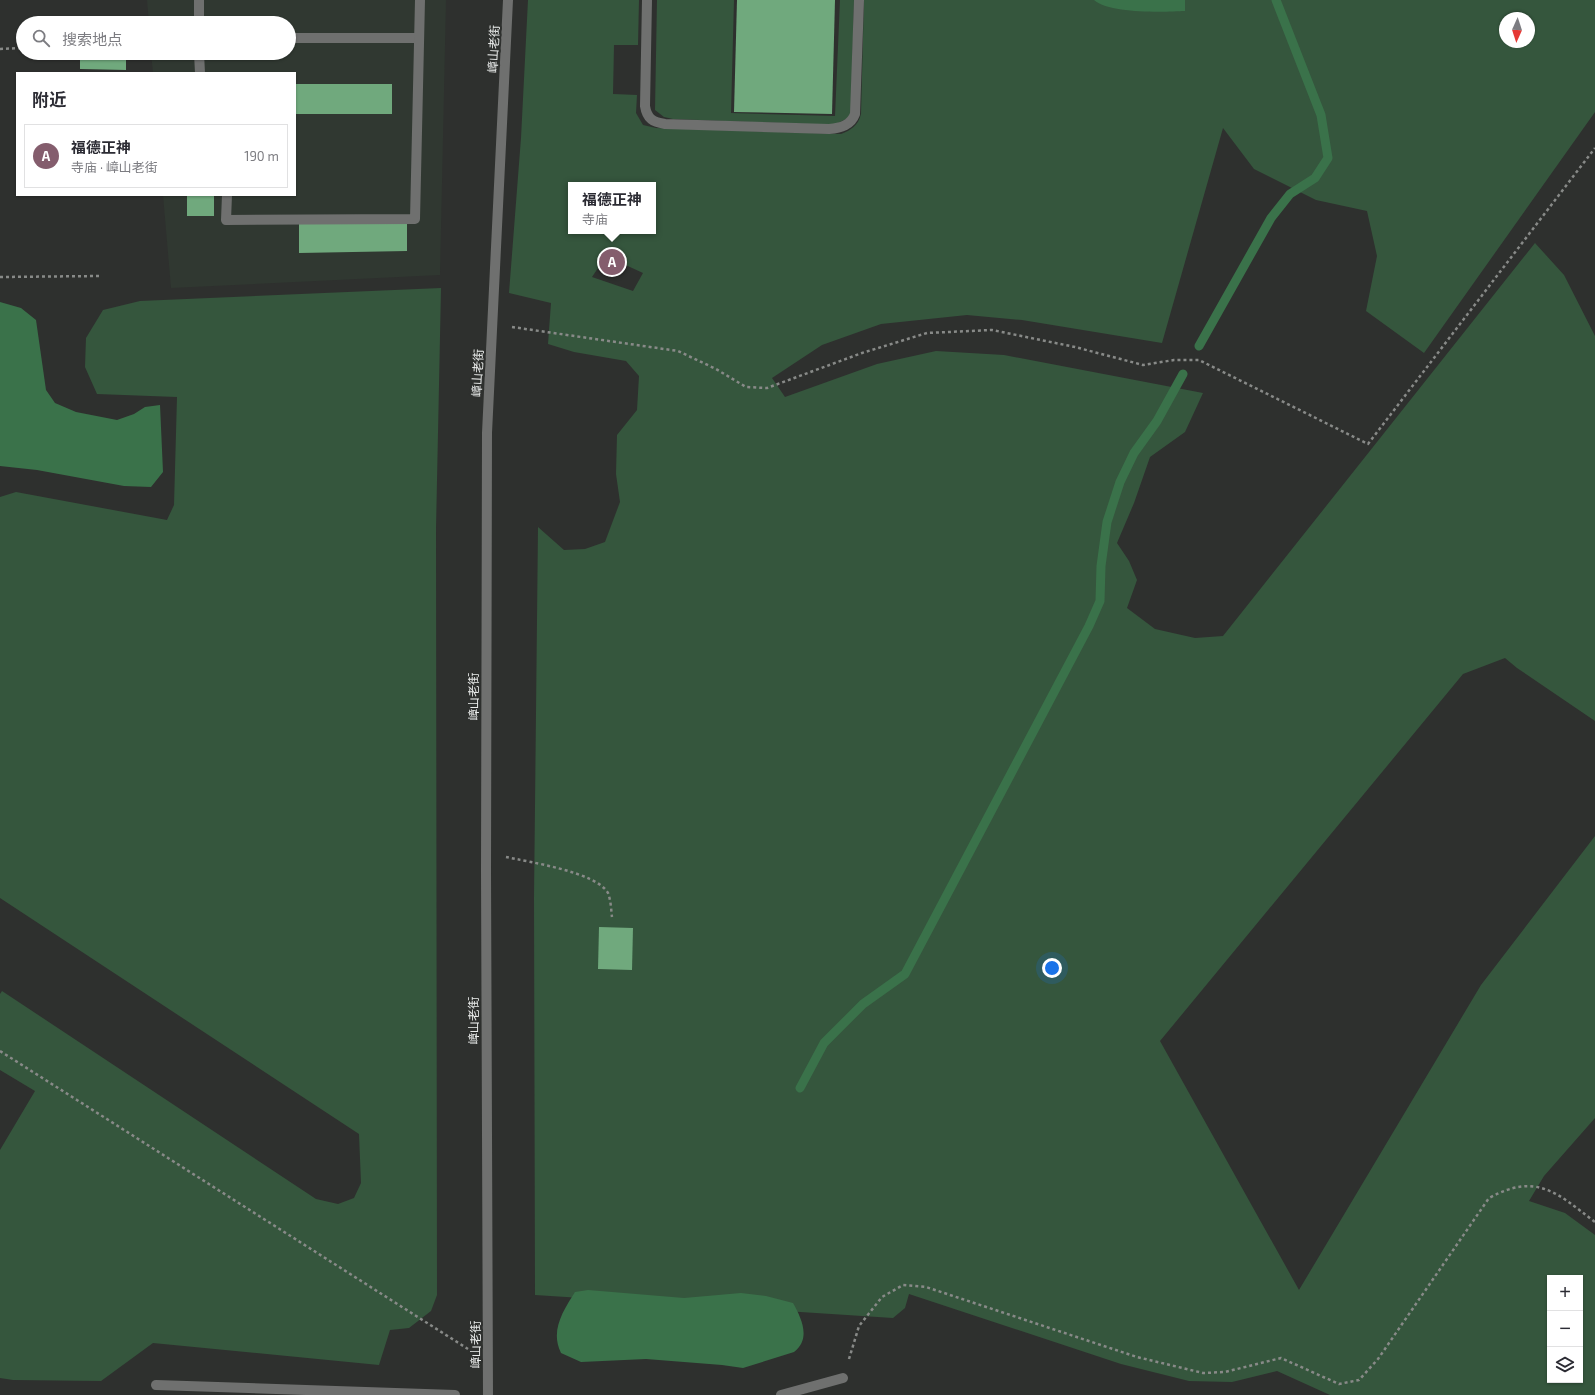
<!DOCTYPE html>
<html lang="zh">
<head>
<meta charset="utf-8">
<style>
	:root { --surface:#fff; --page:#f2f2f3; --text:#2b2b33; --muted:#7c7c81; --line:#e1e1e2; --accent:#845d6d }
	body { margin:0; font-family:"Exo 2","Noto Sans SC",sans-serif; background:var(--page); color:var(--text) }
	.controls { position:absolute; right:12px; bottom:12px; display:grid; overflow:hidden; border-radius:0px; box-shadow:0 1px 3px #0004 }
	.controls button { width:36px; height:36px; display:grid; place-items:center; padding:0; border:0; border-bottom:1px solid var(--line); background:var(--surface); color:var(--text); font:20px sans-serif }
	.compass { position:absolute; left:1499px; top:12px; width:36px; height:36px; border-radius:50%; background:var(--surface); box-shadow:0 1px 3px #0004; rotate:183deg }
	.you { position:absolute; left:1052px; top:968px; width:14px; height:14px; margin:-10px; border:3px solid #fff; border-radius:50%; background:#1a73e8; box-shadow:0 0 0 6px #1a73e833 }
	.badge { display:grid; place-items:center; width:26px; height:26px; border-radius:50%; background:var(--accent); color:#fff; font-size:13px; font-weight:700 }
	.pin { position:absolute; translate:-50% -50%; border:2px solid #fff; box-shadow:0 1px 4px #0006 }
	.popup { position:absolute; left:568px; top:182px; width:88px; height:52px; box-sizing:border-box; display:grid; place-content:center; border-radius:0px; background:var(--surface); filter:drop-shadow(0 1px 3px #0005); font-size:13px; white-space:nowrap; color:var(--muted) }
	.popup b { font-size:15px; color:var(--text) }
	.popup::after { content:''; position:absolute; left:50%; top:100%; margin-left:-8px; border:8px solid transparent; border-top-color:var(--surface) }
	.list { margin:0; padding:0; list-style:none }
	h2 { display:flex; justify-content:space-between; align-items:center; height:52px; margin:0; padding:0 16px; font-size:17px }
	h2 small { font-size:13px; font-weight:400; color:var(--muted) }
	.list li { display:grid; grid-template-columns:26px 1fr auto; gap:12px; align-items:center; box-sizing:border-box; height:64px; margin:0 8px 8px; padding:0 8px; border:1px solid var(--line); border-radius:0px }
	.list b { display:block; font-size:15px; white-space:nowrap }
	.list p { margin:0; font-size:13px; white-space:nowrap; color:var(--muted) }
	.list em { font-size:13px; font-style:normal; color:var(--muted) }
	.icon { flex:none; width:22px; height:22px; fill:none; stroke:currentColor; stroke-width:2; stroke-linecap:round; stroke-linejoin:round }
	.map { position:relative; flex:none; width:1595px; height:1395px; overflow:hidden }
	.search { position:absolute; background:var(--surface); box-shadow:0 1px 3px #0004; left:16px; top:16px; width:280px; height:44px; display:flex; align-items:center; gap:10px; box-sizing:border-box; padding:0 14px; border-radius:22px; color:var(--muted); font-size:15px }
	.panel { position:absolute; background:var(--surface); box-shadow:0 1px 3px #0004; left:16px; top:72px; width:280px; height:124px; border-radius:0px }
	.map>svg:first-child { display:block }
	.built { fill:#303831 }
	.green { fill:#35563d; fill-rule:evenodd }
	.water { fill:#3a724a }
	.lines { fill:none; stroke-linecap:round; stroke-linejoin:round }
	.stream { stroke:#3a724a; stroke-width:9 }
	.building { fill:#70a97d }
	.path { stroke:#888a88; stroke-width:2.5; stroke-dasharray:3 3; stroke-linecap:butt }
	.minor { stroke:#6f706f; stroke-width:10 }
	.labels { text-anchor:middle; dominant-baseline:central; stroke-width:4; stroke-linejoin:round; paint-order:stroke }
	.street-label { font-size:12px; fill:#eaeceb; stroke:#2e302e }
</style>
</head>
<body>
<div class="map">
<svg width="1595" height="1395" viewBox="0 0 1595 1395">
	<rect width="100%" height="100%" fill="#2e302e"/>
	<!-- built -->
	<polygon class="built" points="147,0 446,0 440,275 171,288 163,195 295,195 295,73 153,73 151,53 289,53 289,23 149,23"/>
	<!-- green -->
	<g class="green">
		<path d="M528,0H639L638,45H614L613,94L637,95L636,113L643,125L656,128L841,134C851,130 858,126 861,114L864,0H1595V112L1424,353L1366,311L1377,256L1367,211L1316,200L1254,169L1223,128L1162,343L1022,320L967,315L881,324L822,345L772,378L785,397L877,364L936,351L1004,355L1203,393L1185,432L1150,457L1134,503L1117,543L1129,561L1137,580L1127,608L1155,629L1195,638L1223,636L1535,243L1564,275L1595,336V721L1517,668L1505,658L1463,674L1160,1041L1299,1290L1481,985L1595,836V1118L1544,1176L1529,1201L1565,1213L1595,1235V1395H1330L1277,1371L1232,1382L1189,1381L1121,1364L909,1294L905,1308L893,1318L535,1295L534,898L538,527L564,550L585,549L605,542L620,502L616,474L617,435L637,410L639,376L626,361L574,352L548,344L551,303L509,293L521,138ZM1505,18H1529V42H1505ZM571,185H653V231H571ZM606,256L643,273L633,291L592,277ZM1550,1278H1580V1380H1550Z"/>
		<polygon points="657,0 734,0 731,113 835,116 840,0 854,0 851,115 846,119 834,125 673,119 664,117 655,110"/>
		<polygon points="441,288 436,529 437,1295 431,1311 409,1328 390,1330 379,1365 153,1343 101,1381 13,1380 0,1378 0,1150 35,1091 0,1070 0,994 2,991 316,1199 338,1204 354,1198 361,1183 359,1134 0,898 0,497 16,492 167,520 174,505 177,397 97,394 85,367 86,338 103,310 140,301"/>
	</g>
	<!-- water -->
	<g class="water">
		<path d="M1094,0H1185V11C1164,12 1110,14 1094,0Z"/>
		<polygon points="0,302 21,308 36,320 46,390 55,403 76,412 117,420 134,414 145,407 160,405 163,472 151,487 124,486 37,470 0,466"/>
		<path d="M588,1290L684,1298L741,1293L766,1296L793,1303C802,1319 811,1339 794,1352L743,1368L722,1365L646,1359L581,1362L561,1353C550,1331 563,1311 575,1292Z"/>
	</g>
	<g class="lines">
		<!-- stream -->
		<g class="stream">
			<polyline points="1199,346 1271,218 1290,194 1315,178 1328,158 1321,115 1276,0"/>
			<polyline points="800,1088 824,1043 863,1004 905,974 1089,626 1100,601 1101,566 1107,522 1120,482 1134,453 1157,421 1183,374"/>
		</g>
	</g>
	<!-- building -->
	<g class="building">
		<polygon points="737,0 835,0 832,114 734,112"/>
		<polygon points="80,53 126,53 126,70 80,69"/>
		<rect x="295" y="84" width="97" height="30"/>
		<rect x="187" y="195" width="27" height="21"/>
		<polygon points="407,222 407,251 299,253 299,224"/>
		<polygon points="599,927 633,928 632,970 598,969"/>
	</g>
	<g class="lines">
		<!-- path -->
		<g class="path">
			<polyline points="0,49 23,48"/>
			<polyline points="0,277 100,276"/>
			<polyline points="512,327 678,351 716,369 746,387 767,388 862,353 927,333 992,330 1075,347 1143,365 1174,360 1199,360 1368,444 1595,148"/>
			<path d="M506,857C529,862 596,872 608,893C611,901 611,909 612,917"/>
			<polyline points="0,1051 468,1349"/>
			<path d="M849,1359L859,1326L882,1297L903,1285L926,1287L1137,1357L1203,1373L1225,1372L1281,1358L1339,1384L1359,1380L1378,1359L1489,1198C1537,1172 1557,1193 1595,1222"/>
		</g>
		<!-- minor -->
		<g class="minor">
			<polyline points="199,0 199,23"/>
			<path d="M647,0L645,106C647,119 653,122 665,124L829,129C841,128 851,125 855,114L859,0"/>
			<polyline points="289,38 419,38"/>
			<polyline points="199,53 200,73"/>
			<polyline points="227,195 226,220 415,219 420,0"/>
			<polyline points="156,1385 455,1395"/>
			<polyline points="488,1395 486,871 487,433 508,0"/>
			<polyline points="781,1395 843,1378"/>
		</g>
	</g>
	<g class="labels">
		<!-- street labels -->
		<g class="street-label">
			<text transform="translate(493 49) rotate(-87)">嶂山老街</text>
			<text transform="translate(477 373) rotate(-87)">嶂山老街</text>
			<text transform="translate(473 697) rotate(-90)">嶂山老街</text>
			<text transform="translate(473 1021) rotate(-90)">嶂山老街</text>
			<text transform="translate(475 1345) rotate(-90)">嶂山老街</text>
		</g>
	</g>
</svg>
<div class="controls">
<button>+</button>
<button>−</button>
<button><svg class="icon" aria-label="layers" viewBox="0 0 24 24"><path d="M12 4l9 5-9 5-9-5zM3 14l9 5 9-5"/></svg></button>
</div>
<svg class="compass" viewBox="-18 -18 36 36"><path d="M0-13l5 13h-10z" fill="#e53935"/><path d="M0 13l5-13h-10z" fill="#7c7c81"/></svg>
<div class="you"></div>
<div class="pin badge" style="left:612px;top:262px">A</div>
<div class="popup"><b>福德正神</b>寺庙</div>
<div class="search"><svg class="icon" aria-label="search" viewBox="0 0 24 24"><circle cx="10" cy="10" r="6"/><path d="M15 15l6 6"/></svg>搜索地点</div>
<section class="panel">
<h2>附近<small></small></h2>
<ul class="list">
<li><span class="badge">A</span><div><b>福德正神</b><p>寺庙 · 嶂山老街</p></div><em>190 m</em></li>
</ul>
</section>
</div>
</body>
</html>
